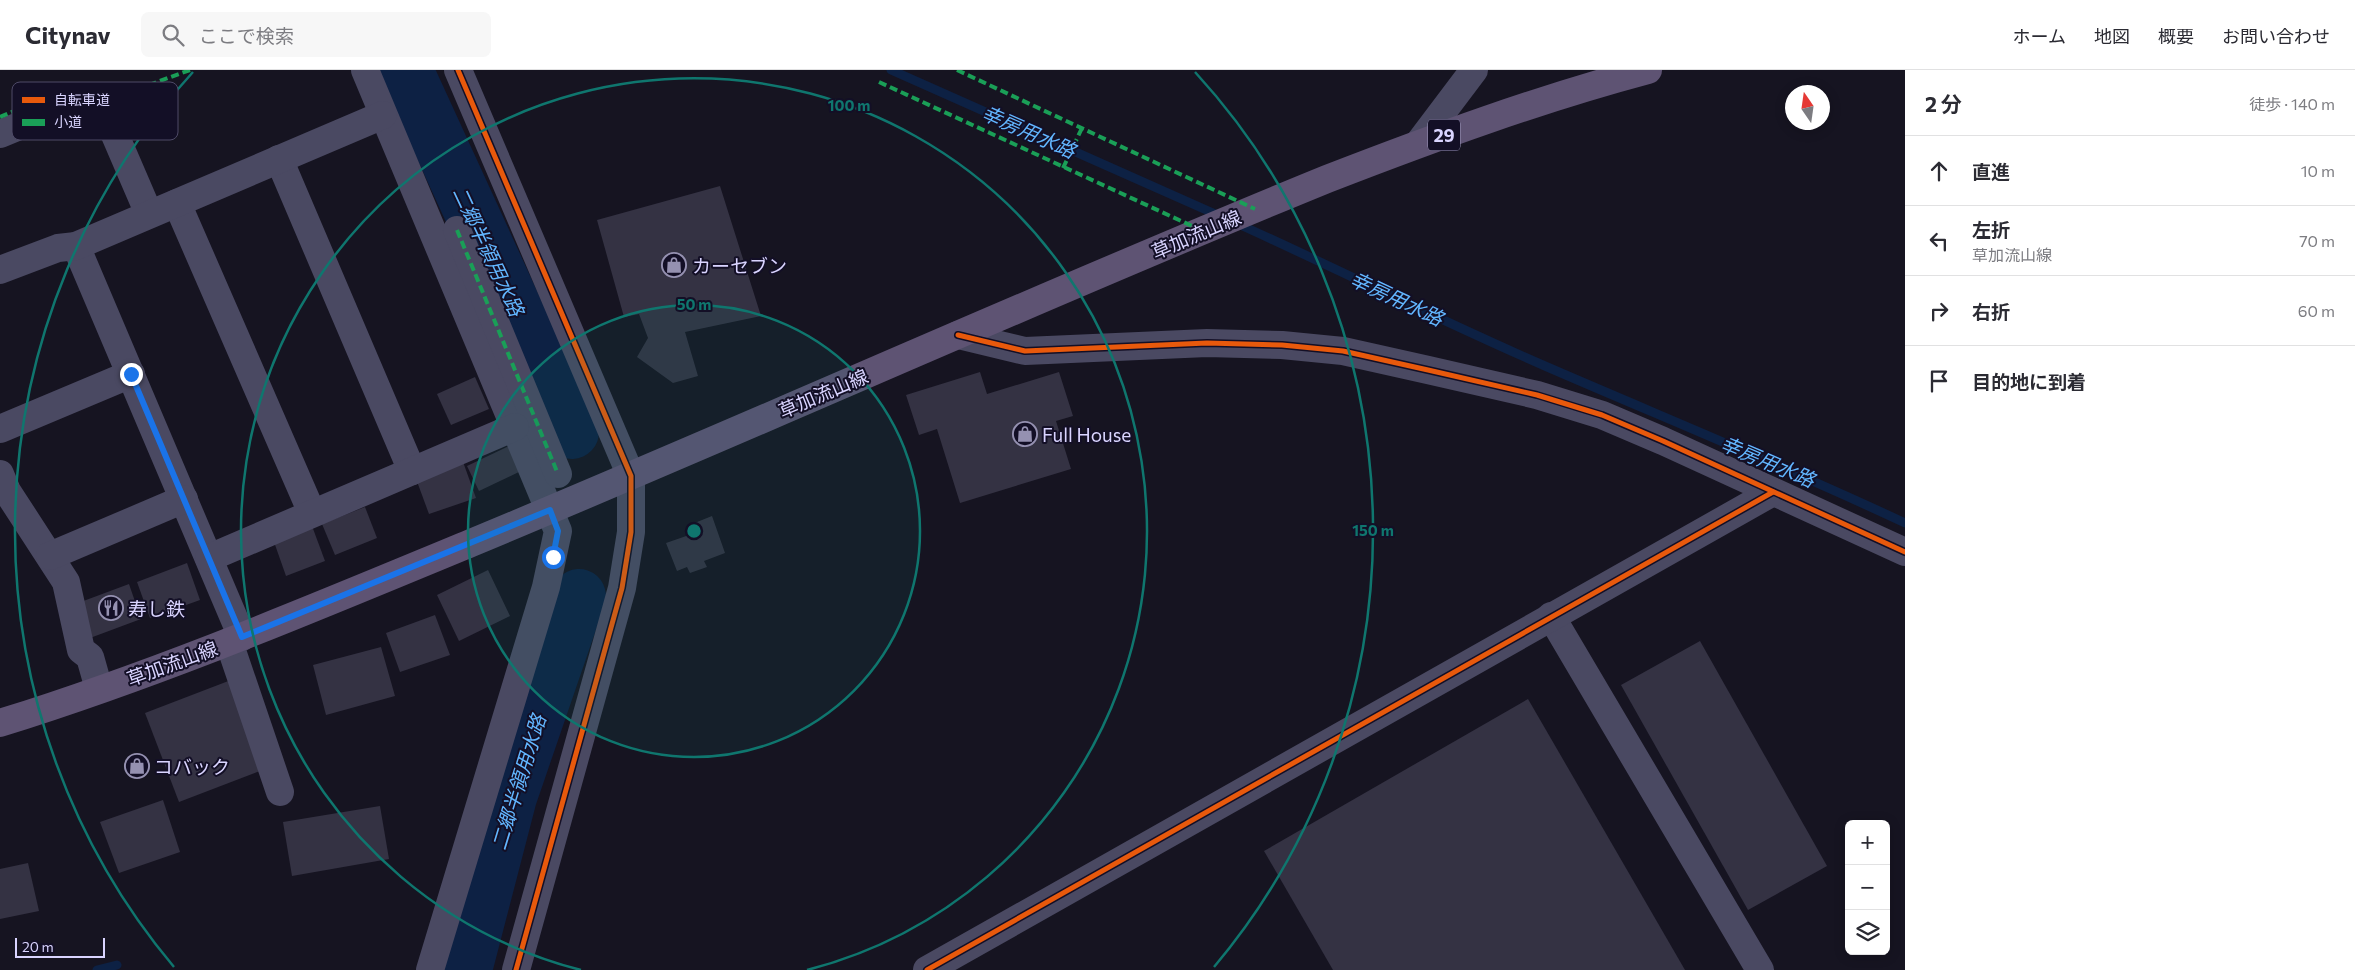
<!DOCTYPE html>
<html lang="ja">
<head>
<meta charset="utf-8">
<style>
	:root { --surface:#fff; --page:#f7f7f7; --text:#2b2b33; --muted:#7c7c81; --line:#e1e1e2 }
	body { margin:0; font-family:Commissioner,"Noto Sans JP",sans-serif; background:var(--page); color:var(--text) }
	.controls { position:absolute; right:15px; bottom:15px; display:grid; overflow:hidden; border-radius:8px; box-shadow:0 2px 12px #0003 }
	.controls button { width:45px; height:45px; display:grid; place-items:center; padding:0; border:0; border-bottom:1px solid var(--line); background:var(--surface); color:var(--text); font:25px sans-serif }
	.compass { position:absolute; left:1785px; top:15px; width:45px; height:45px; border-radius:50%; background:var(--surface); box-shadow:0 2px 12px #0003; rotate:347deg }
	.scale { position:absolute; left:15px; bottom:12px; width:90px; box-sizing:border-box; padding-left:5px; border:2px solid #d9d4ff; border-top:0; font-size:14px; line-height:18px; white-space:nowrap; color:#d9d4ff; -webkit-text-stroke:4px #130f26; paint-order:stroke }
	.stop { position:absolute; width:15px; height:15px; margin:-11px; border:4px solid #1a73e8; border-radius:50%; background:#fff }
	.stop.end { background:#1a73e8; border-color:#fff; box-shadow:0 1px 5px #0008 }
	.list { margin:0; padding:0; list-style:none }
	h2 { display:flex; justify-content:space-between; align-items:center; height:65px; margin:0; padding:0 20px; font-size:21px }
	h2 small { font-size:16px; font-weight:400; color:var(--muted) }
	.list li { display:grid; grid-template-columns:32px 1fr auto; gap:15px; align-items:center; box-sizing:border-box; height:70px; padding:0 20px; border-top:1px solid var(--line) }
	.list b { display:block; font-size:19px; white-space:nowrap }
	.list p { margin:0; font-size:16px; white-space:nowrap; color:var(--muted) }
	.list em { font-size:16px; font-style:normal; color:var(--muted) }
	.icon { flex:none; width:28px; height:28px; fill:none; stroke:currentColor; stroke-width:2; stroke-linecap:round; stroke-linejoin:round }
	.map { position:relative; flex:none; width:1905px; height:900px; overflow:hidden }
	header { display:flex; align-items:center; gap:30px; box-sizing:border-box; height:70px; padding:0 25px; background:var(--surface); border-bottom:1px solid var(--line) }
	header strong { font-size:24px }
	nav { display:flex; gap:28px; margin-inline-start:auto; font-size:18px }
	.search { width:350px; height:45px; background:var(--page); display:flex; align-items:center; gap:12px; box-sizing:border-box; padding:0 18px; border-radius:8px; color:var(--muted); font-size:19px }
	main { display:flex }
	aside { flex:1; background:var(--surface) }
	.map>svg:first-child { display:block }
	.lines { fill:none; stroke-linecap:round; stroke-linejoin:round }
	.stream { stroke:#0d2144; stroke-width:9 }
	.river { stroke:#0d2144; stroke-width:54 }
	.building { fill:#343243 }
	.minor { stroke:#4a4962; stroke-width:28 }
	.major { stroke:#5e5373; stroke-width:28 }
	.quiet { stroke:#1a9f57; stroke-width:4; stroke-dasharray:8 4; stroke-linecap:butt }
	.cycleway-casing { stroke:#130f26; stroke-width:8 }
	.cycleway { stroke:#e8590c; stroke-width:5 }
	.route { stroke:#1a73e8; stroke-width:6 }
	.ring { fill:none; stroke:#0f766e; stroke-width:2.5 }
	.labels { text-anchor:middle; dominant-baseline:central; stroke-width:4; stroke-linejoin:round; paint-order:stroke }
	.shield { fill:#130f26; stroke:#9e99be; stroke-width:1 }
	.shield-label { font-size:18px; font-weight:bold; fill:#d9d4ff }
	.street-label { font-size:19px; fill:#d9d4ff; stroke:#130f26 }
	.poi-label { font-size:19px; fill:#d9d4ff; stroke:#130f26; text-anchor:start }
	.water-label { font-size:20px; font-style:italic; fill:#62b6ff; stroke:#130f26 }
	.key { fill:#130f26; stroke:#4e4a67; stroke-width:1 }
	.key-label { font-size:14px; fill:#d9d4ff }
	.centre { fill:#0f766e; stroke:#130f26; stroke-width:2.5 }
	.ring-label { font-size:15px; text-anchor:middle; font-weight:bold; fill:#0f766e; stroke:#130f26; stroke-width:4; stroke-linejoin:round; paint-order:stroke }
</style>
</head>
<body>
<header>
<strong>Citynav</strong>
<div class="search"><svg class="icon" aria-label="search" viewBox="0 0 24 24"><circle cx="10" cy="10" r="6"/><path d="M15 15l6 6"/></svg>ここで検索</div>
<nav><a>ホーム</a><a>地図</a><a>概要</a><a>お問い合わせ</a></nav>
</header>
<main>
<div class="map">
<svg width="1905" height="900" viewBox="0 0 1905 900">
	<rect width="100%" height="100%" fill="#161421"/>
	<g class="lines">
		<!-- stream -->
		<g class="stream">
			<polyline points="891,0 1222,147"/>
			<path d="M1236,153C1340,200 1441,251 1545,296C1665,348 1786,397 1905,453"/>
			<polyline points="97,900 117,895"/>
		</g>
		<!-- river -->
		<g class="river">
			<polyline points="406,0 572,362"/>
			<polyline points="465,900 510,727 579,526"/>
		</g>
	</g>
	<!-- building -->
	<g class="building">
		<polygon points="720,116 761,246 685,262 698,306 673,313 637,287 648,268 639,244 624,247 597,150"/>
		<polygon points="980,302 987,324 1059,302 1073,346 1056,351 1071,399 960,433 937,359 919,365 906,325"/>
		<polygon points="475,307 489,339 451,355 437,324"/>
		<polygon points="509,376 521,401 479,421 467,396"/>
		<polygon points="462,389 476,428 429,444 415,406"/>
		<polygon points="365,437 377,468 335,485 322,454"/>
		<polygon points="712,446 725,483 704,491 707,497 690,503 687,497 677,501 666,473 695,463 692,454"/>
		<polygon points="312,456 325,491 286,506 273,469"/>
		<polygon points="187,493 200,530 150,548 137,512"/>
		<polygon points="488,500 510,546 459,571 437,525"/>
		<polygon points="129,514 141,549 90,568 78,533"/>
		<polygon points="435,545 450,585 400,602 386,563"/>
		<polygon points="1700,571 1827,796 1748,840 1621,615"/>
		<polygon points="381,577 395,626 326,645 313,595"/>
		<polygon points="231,610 265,699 179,732 145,643"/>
		<polygon points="1528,629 1685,900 1333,900 1264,781"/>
		<polygon points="163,730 180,782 119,803 100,752"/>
		<polygon points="380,736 389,789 292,806 283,752"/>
		<polygon points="28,793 39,841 0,849 0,799"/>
	</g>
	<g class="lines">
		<!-- minor -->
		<g class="minor">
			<polyline points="365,0 558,461 546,517 430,900"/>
			<polyline points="458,0 631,406 631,462 622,518 516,900"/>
			<polyline points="0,64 41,47 96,32 106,44 149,144"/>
			<polyline points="1419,73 1474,0"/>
			<polyline points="279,89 412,401"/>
			<polyline points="177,133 312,443"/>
			<polyline points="457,160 558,404"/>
			<polyline points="76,176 242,567"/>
			<polyline points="0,200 58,178 76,176 383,45"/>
			<polyline points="958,265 1025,281 1207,273 1282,275 1343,281 1428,300 1537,325 1602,345 1663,371 1905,482"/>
			<polyline points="0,359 131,304"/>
			<polyline points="0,404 7,421 66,512 81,580 90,587 99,619"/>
			<polyline points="50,486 184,429"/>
			<polyline points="209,488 515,357"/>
			<polyline points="1551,546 1760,900"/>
			<polyline points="229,572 280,722"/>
			<polyline points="927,900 1773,422"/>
		</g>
		<!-- major -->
		<path class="major" d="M0,653C161,603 316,537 471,473C758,354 1040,226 1327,109C1433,68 1539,29 1648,0"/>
		<!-- quiet -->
		<g class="quiet">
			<polyline points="957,0 1255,139"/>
			<polyline points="879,12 1203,161"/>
			<polyline points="0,47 40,30 89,15 111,14 135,20 190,0"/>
			<polyline points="1063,98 1082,58"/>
			<polyline points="457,160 558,404"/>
		</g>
		<defs>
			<g id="cycleway">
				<polyline points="458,0 631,406 631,462 622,518 516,900"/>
				<polyline points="958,265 1025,281 1207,273 1282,275 1343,281 1428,300 1537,325 1602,345 1663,371 1905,482"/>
				<polyline points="927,900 1773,422"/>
			</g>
		</defs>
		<!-- cycleway casing -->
		<use href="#cycleway" class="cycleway-casing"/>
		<!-- cycleway -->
		<use href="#cycleway" class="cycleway"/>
	</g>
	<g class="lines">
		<!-- route -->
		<polyline class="route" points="131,304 242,567 550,440 558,461 553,487"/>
	</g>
	<!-- distance rings -->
	<circle cx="694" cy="461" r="226" fill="#0f766e" fill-opacity=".12"/>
	<g class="ring">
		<circle cx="694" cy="461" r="226"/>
		<path d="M581 900A453 453 0 1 1 807 900"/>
		<path d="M174 897A679 679 0 0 1 193 2M1195 2A679 679 0 0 1 1214 897"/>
	</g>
	<!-- icons -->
	<defs>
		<symbol id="shop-ring" viewBox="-11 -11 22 22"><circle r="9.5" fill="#130f26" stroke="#9591b1" stroke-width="1.5"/><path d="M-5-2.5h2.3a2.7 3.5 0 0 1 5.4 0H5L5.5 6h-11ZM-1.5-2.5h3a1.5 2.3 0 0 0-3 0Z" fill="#9591b1"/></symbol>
		<symbol id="restaurant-ring" viewBox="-11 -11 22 22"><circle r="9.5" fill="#130f26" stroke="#9591b1" stroke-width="1.5"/><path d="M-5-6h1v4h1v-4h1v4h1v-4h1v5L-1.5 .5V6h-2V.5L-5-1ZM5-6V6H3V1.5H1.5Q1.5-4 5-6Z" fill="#9591b1"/></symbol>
	</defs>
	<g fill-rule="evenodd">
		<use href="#shop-ring" x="660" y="181" width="28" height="28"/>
		<use href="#shop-ring" x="1011" y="350" width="28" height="28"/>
		<use href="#restaurant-ring" x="97" y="524" width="28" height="28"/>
		<use href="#shop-ring" x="123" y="682" width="28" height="28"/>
	</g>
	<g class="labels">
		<!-- shield labels -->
		<rect class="shield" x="1428" y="49.5" width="32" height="31" rx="4"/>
		<g class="shield-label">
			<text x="1444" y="65">29</text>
		</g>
		<!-- street labels -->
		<g class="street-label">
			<text transform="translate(1196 164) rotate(-23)">草加流山線</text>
			<text transform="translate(823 323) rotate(-23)">草加流山線</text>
			<text transform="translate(172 593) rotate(-20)">草加流山線</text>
		</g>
		<!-- poi labels -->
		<g class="poi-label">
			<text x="692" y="195">カーセブン</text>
			<text x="1042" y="364">Full House</text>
			<text x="128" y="538">寿し鉄</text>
			<text x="154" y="696">コバック</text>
		</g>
		<!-- water labels -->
		<g class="water-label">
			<text transform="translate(1029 61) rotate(24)">幸房用水路</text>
			<text transform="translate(489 181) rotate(65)">二郷半領用水路</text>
			<text transform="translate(1397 228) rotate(25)">幸房用水路</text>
			<text transform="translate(1768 391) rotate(23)">幸房用水路</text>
			<text transform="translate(518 712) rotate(-73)">二郷半領用水路</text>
		</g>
	</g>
	<!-- legend -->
	<rect x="12" y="12" width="166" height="58" rx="8" class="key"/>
	<rect x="22" y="27" width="23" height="6" fill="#e8590c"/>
	<rect x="22" y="49" width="23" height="7" fill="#1a9f57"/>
	<g class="key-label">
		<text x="54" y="35">自転車道</text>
		<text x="54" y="57">小道</text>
	</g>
	<circle cx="694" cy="461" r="8" class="centre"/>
	<g class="ring-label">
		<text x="849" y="41">100 m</text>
		<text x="694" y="240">50 m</text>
		<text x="1373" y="466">150 m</text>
	</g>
</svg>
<div class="controls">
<button>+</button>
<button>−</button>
<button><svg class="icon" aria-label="layers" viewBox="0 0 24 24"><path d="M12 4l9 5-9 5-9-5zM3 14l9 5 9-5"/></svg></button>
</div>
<svg class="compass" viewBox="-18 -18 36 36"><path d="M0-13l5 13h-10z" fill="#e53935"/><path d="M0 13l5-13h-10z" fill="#7c7c81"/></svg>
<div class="scale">20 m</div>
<div class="stop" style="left:553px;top:487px"></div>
<div class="stop end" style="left:131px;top:304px"></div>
</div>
<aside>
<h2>2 分<small>徒歩 · 140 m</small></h2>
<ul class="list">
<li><svg class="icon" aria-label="ahead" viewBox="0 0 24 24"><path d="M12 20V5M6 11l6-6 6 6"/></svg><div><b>直進</b></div><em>10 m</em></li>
<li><svg class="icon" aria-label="left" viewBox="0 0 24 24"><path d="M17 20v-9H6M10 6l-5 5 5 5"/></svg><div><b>左折</b><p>草加流山線</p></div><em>70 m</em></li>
<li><svg class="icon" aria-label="right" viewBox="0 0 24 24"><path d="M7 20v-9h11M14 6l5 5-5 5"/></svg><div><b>右折</b></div><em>60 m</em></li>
<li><svg class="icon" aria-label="arrive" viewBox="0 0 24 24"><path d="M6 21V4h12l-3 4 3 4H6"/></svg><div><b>目的地に到着</b></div></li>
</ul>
</aside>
</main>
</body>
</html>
